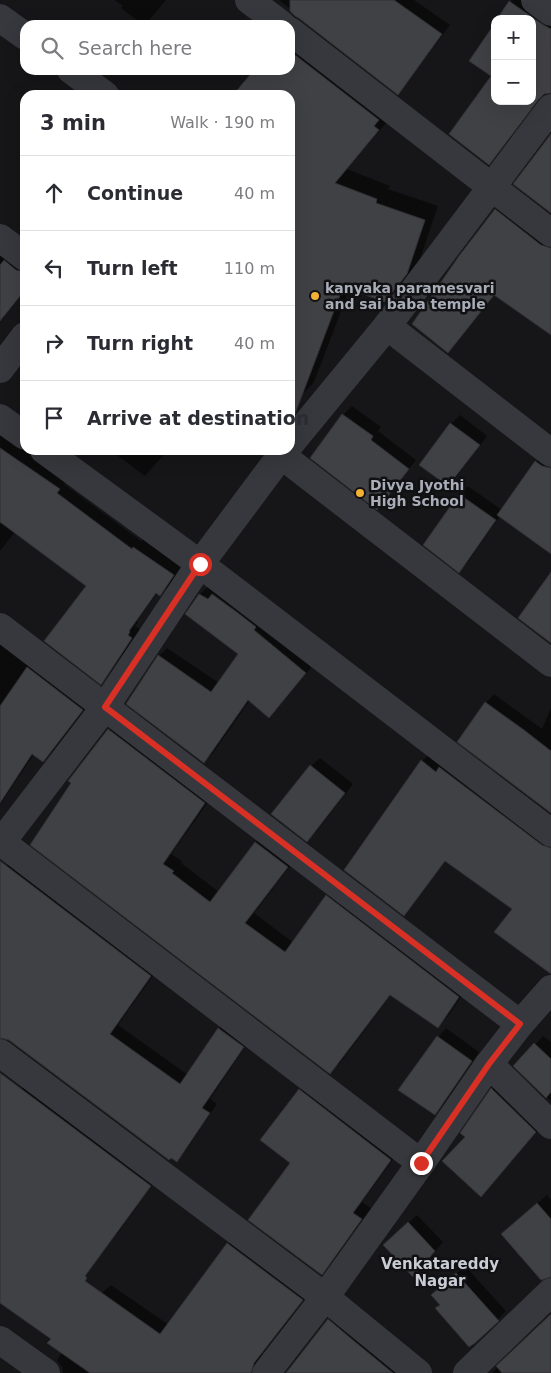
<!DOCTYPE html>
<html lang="en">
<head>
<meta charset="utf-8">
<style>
	:root { --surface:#fff; --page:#f2f2f3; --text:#2b2b33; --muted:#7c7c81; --line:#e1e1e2 }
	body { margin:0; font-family:"DejaVu Sans",sans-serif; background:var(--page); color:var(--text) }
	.controls { position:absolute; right:15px; top:15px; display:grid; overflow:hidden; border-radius:10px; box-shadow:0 5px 20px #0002 }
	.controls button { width:45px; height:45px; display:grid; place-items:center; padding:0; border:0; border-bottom:1px solid var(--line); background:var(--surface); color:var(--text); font:25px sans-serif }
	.stop { position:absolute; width:15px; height:15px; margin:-11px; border:4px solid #d93025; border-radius:50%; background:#fff }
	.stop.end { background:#d93025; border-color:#fff; box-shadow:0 1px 5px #0008 }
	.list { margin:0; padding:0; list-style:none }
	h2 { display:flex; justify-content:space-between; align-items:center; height:65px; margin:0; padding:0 20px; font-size:21px }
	h2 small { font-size:16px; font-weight:400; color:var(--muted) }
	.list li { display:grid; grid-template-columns:32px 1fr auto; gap:15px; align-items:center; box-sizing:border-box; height:75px; padding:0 20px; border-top:1px solid var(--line) }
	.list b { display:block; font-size:19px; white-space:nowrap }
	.list em { font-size:16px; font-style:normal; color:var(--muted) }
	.icon { flex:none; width:28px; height:28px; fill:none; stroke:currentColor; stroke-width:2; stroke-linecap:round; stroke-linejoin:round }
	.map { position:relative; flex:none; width:551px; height:1373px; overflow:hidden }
	.search { position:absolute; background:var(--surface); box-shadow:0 5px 20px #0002; left:20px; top:20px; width:275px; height:55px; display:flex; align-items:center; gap:12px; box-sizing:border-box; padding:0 18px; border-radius:15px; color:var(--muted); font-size:19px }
	.panel { position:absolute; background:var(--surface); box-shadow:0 5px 20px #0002; left:20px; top:90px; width:275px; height:365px; border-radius:15px }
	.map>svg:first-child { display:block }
	.shadow { fill:#0007 }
	.building { fill:#404145; stroke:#303034 }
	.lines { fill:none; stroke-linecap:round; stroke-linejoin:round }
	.minor { stroke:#37383d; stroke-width:28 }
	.route { stroke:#d93025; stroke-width:6 }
	.poi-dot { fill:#f2b134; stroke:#111113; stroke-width:2 }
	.labels { text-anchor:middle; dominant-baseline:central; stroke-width:5; stroke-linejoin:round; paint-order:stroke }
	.poi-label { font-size:14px; font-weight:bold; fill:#a8adb8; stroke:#111113; text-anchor:start }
	.neighbourhood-label { font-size:15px; font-weight:bold; fill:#c9ccd4; stroke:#111113 }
</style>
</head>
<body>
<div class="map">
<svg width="551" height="1373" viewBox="0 0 551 1373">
	<rect width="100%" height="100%" fill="#161618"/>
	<!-- shadow -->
	<g class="shadow">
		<polygon points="114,0 166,0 145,25 143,25 121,8 123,6"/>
		<polygon points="279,0 414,0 450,25 406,84 398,93"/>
		<polygon points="512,0 529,0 551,16 551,91 543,93 498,154 488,163 495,25 495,101 532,101 532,19 510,2"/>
		<polygon points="290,30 390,118 347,169 390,186 388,189 438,206 420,259 399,287 385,301 350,288 314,382 301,396 290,391 290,95 241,95 256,70 290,70"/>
		<polygon points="505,201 551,237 551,335 495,210"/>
		<polygon points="0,241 25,260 25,291 0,322"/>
		<polygon points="352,406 381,427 378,431 416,460 386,499 377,508 312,458 343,415"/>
		<polygon points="460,415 487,436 457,476 448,485 421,465 451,424"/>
		<polygon points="0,433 67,480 64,484 141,541 143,539 181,566 169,586 160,594 158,592 137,621 138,623 135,626 140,629 109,674 101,683 88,586 15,532 0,551"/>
		<polygon points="110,450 168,450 145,476"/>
		<polygon points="545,453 551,457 551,504 500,516 468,562 459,571 460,495 468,486 502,510 536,462"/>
		<polygon points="209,586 314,664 278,708 250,700 213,753 204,762 159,656 167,648 219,683 240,653 187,614 200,594"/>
		<polygon points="0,632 91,701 52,752 43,760 34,754 0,805"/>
		<polygon points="494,694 542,729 551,708 551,812 486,703"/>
		<polygon points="118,720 214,794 171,854 182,861 181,863 219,892 256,842 266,833 297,857 254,913 294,943 327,896 336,887 468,987 448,1016 438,1026 391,995 340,1063 330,1072 32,844 109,730"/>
		<polygon points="431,753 551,838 551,963 513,909 446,860 412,905 404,914 422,761"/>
		<polygon points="320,758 353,784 316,832 307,840 311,766"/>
		<polygon points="14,857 159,967 118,1025 188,1075 219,1029 228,1020 251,1038 210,1099 217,1104 185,1152 177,1160 10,1039 0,1037 0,873"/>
		<polygon points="446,1028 479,1052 443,1105 435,1114 438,1037"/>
		<polygon points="543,1036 551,1042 551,1101 515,1066"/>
		<polygon points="31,1079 159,1176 117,1234 108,1243 0,1302 0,1117 21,1089"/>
		<polygon points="309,1080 400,1150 362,1202 371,1208 331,1264 321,1273 300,1090"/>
		<polygon points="501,1081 544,1123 489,1187 467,1137 462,1133 492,1089"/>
		<polygon points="547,1195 551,1200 551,1276 512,1225"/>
		<polygon points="417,1215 443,1242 422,1267 393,1237"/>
		<polygon points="237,1235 311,1291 262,1354 259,1362 262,1373 63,1373 62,1367 57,1360 102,1293 111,1285 169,1325 228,1244"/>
		<polygon points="465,1266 506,1311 471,1346 437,1309 441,1304 441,1287"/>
		<polygon points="337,1311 413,1373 287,1373 328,1320"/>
		<polygon points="551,1315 551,1373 492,1373"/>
	</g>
	<!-- building -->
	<g class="building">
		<polygon points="290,0 394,0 442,34 398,95 300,19 295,16 290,11"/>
		<polygon points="509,1 542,24 551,29 551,93 544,94 539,99 489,165 449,134 491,76 469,61 495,23 495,101 532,101 532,19 497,19"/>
		<polygon points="290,51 379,120 374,126 379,130 335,183 377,199 376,203 425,220 407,274 385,302 343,287 295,414 290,419 290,95 233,95 254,70 290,70"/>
		<polygon points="551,134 551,213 513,184"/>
		<polygon points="495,209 541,245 551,248 551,335 494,295 448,353 412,324 459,256"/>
		<polygon points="4,260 16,270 25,272 25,290 0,321 0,265"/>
		<polygon points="342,414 373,436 371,440 409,469 377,510 310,458"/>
		<polygon points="450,423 480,445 448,486 419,465"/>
		<polygon points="0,448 60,489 57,493 132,549 133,547 174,575 160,596 156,593 129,631 130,632 128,635 132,638 101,685 44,641 86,586 0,522"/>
		<polygon points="535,461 542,466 551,468 551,554 497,515"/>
		<polygon points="459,494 496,520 459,573 423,545"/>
		<polygon points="551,572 551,643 518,618"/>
		<polygon points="199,594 208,599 212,594 238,613 256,627 254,630 306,673 269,718 248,700 204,763 126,704 158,655 211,692 238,654 185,614"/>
		<polygon points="27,667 83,710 43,762 32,754 0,803 0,706"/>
		<polygon points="485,702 524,730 551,751 551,813 457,742"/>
		<polygon points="108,729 205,803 163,864 174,871 172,873 210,902 255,842 288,867 245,923 285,952 326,895 459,997 438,1028 390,995 330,1074 30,845 71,783 68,781"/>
		<polygon points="421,760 436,772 439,767 542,845 551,848 551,974 494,932 512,909 445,861 404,916 344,870"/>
		<polygon points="310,765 345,793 307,842 271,814"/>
		<polygon points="0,861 151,976 110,1034 180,1084 218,1028 244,1047 202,1108 210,1113 177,1162 171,1158 169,1160 9,1040 0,1038"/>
		<polygon points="437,1036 472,1061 435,1115 398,1090"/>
		<polygon points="534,1043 551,1059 551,1092 546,1098 513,1066"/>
		<polygon points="0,1073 151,1186 85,1276 87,1278 85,1281 160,1334 227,1243 303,1300 254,1363 251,1373 90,1373 47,1343 51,1339 0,1303"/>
		<polygon points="491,1088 536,1132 481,1197 442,1161 465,1137 460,1133"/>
		<polygon points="299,1089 391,1160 353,1213 362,1219 322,1275 248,1220 290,1163 260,1140"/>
		<polygon points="537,1203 551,1219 551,1277 541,1280 501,1234"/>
		<polygon points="408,1222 435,1251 413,1277 383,1245"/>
		<polygon points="456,1273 499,1321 475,1343 469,1347 435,1308 440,1305 431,1295"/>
		<polygon points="551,1314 551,1373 502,1373 496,1366"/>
		<polygon points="328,1319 354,1341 393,1373 286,1373"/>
	</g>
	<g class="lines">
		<!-- minor -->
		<g class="minor">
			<polyline points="249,0 282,25"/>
			<polyline points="535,0 551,12"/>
			<polyline points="0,18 25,36"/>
			<polyline points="290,31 551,233"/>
			<polyline points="71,70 105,95"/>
			<polyline points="0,238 25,257"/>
			<polyline points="387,326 551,453"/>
			<polyline points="0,369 25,336"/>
			<polyline points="0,418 25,436"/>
			<polyline points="290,444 387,326 551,108"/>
			<polyline points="44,450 200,564 551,833"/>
			<polyline points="281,455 551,663"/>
			<polyline points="0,627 520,1024"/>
			<polyline points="0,841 421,1163"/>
			<polyline points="0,844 105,707 200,564 285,450"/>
			<polyline points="0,1053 325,1297 418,1373"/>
			<polyline points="489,1064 551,1125"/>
			<polyline points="0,1340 46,1373"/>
			<polyline points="266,1373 325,1297 421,1163 489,1064 520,1024 551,989"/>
			<polyline points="467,1373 551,1292"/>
		</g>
	</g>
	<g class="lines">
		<!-- route -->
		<polyline class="route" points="200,564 105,707 520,1024 489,1064 421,1163"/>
	</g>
	<!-- markers -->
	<g class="poi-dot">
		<circle cx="315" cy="296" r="5"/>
		<circle cx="360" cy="493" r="5"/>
	</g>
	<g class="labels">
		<!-- poi labels -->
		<g class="poi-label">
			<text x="325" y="288">kanyaka paramesvari<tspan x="325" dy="16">and sai baba temple</tspan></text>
			<text x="370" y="485">Divya Jyothi<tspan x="370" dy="16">High School</tspan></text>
		</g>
		<!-- neighbourhood labels -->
		<g class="neighbourhood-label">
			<text x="440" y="1264">Venkatareddy<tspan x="440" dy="17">Nagar</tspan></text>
		</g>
	</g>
</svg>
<div class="controls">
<button>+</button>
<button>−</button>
</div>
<div class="stop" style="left:200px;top:564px"></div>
<div class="stop end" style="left:421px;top:1163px"></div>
<div class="search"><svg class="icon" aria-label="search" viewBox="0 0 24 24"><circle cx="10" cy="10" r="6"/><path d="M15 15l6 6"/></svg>Search here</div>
<section class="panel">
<h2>3 min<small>Walk · 190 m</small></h2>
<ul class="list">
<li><svg class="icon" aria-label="ahead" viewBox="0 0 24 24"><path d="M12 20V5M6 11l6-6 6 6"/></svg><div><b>Continue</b></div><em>40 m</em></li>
<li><svg class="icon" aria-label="left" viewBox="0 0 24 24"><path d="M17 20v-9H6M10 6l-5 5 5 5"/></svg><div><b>Turn left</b></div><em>110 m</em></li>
<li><svg class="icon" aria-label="right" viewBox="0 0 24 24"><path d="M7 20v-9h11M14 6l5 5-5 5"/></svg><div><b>Turn right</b></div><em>40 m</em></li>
<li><svg class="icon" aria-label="arrive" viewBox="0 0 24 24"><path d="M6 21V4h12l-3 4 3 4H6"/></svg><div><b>Arrive at destination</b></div></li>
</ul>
</section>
</div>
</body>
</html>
